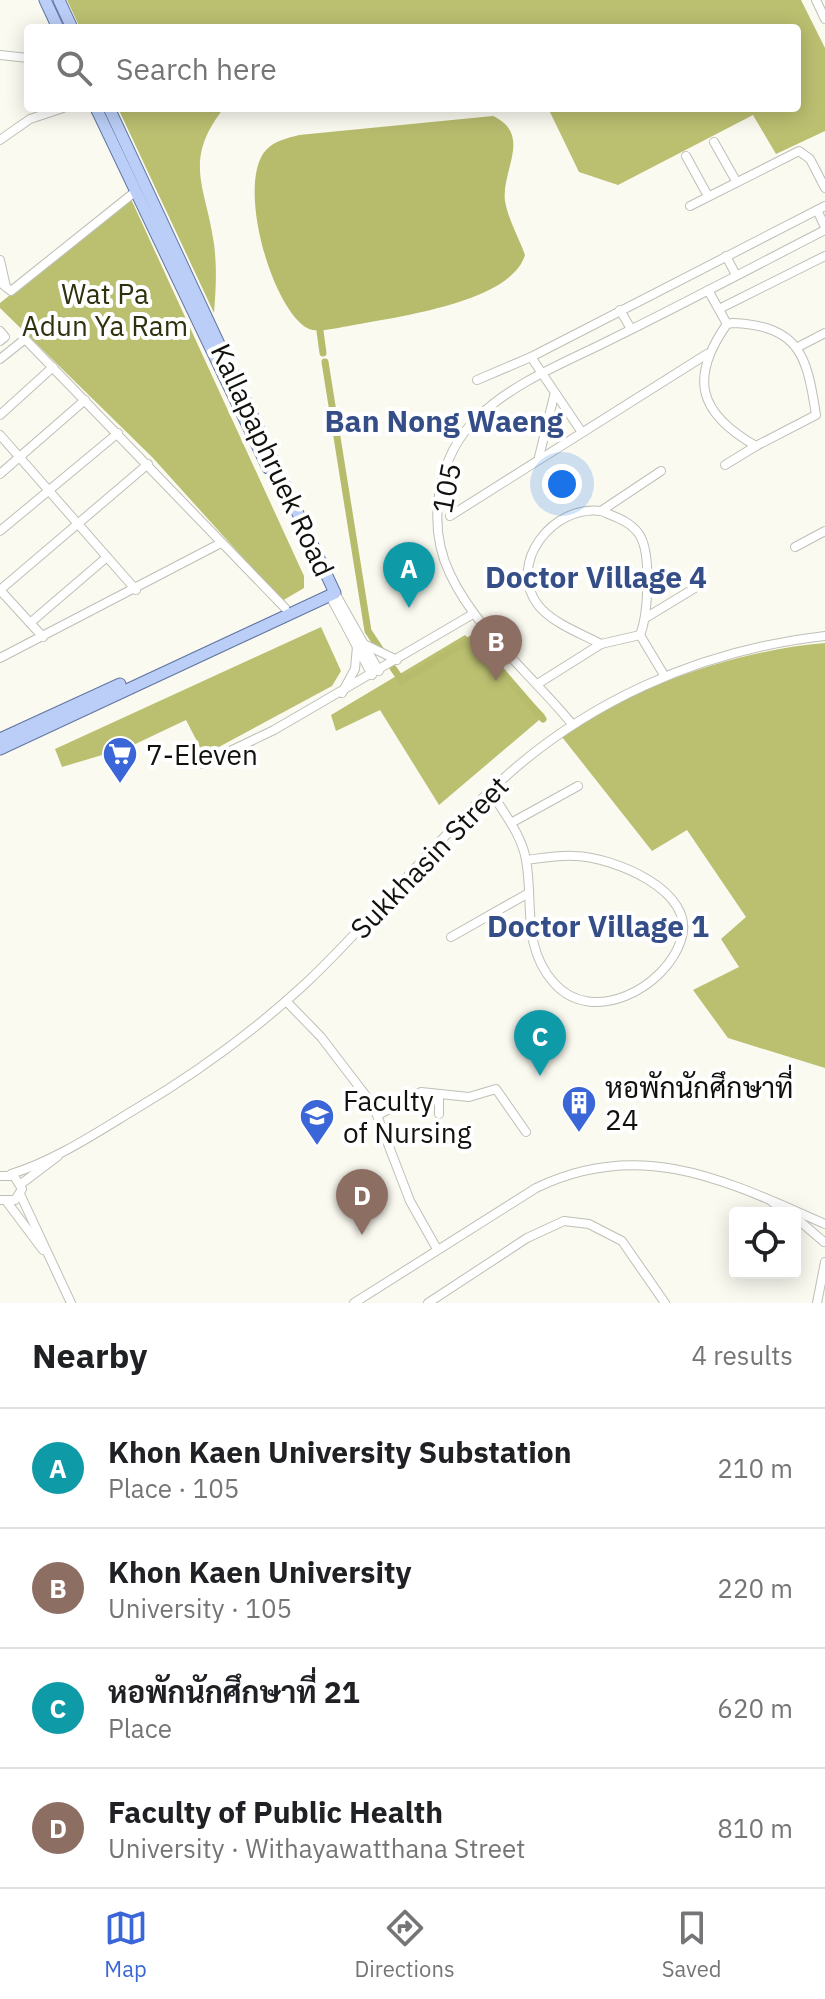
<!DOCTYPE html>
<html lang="en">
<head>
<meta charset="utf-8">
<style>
	:root { --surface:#fff; --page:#f2f2f2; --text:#202124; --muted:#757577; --line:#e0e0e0; --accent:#3b66d7 }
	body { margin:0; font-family:"IBM Plex Sans",Sarabun,sans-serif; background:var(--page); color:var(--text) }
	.controls { position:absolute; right:24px; bottom:24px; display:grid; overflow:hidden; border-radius:8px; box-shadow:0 4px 20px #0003 }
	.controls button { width:72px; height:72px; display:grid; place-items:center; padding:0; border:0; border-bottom:2px solid var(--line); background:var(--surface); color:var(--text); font:40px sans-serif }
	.you { position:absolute; left:562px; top:484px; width:28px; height:28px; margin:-20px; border:6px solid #fff; border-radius:50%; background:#1a73e8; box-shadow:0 0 0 12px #1a73e833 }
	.badge { display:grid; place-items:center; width:52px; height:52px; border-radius:50%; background:var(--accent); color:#fff; font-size:26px; font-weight:700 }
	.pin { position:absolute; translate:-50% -66px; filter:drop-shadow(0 2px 4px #0008) }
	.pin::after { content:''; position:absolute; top:42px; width:28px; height:24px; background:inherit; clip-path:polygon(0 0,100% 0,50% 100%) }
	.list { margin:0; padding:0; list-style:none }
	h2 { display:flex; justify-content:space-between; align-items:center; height:104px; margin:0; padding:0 32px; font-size:34px }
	h2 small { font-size:26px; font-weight:400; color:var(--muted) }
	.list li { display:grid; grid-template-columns:52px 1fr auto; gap:24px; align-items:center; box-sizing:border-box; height:120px; padding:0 32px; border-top:2px solid var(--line) }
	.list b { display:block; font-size:30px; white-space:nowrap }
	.list p { margin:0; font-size:26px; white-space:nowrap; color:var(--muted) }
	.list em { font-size:26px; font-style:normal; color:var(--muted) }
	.icon { flex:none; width:44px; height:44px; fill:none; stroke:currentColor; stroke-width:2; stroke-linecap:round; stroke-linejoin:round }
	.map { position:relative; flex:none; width:825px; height:1303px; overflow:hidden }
	.search { position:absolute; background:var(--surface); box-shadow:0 4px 20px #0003; left:24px; right:24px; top:24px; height:88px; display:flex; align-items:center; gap:20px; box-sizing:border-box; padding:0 28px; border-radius:8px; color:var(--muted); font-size:30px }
	.sheet { height:584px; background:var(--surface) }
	nav { display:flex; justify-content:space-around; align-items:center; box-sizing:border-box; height:112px; border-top:2px solid var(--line); background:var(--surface); font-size:22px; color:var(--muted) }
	nav a { display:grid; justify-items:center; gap:4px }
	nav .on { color:var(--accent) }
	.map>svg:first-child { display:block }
	.forest { fill:#bbbf70 }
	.water { fill:#b7bb6c }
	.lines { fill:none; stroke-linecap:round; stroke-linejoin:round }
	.canal { stroke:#b7bb6c; stroke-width:7 }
	.minor-casing { stroke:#bebfb6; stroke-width:10 }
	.major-casing { stroke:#6276a2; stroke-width:13 }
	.minor { stroke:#fff; stroke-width:8 }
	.major { stroke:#bbcef7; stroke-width:11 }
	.labels { text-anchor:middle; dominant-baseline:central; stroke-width:8; stroke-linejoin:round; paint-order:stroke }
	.park-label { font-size:28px; fill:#30310e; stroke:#fff }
	.street-label { font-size:28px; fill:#11110e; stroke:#fff }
	.poi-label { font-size:28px; fill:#11110e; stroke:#fff; text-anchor:start }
	.neighbourhood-label { font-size:30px; font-weight:bold; fill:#354e87; stroke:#fff }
</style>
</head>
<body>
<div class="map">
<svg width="825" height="1303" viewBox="0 0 825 1303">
	<rect width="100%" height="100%" fill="#fafaf1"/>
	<!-- forest -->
	<g class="forest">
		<polygon points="67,0 801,0 825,48 825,131 776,154 753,115 618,185 579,172 548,108 797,108 797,28 80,28"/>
		<path d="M118,108H224C182,161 206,186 214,244C217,267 216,289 214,313Z"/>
		<polygon points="131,199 304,576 304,588 282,601 153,458 0,308 0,303"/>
		<polygon points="321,627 341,671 332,686 204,755 186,720 129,747 62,767 55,749"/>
		<polygon points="465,635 545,715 439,805 380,710 336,731 331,715"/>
		<path d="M825,643V1068L728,1038L693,990L739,967L721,939L746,917L687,830L652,851L562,737C632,686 739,650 825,643Z"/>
	</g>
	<!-- water -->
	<path class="water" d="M493,116C533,135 501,170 505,201C508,219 519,238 525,255C510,305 385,318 338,328C328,329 317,333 307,328C271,307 236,183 266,150C274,141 288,138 299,135Z"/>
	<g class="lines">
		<!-- canal -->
		<g class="canal">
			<polyline points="320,331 323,353"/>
			<polyline points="325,362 368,631 382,652"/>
			<polyline points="393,668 402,681 473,638 543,719"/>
		</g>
		<defs>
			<g id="minor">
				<polyline points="816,0 825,19"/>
				<polyline points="0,55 28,58"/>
				<polyline points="0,140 30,119 63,108"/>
				<polyline points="714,142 736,181"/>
				<polyline points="686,156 708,196"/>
				<polyline points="690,206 799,151 810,159 825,188"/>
				<polyline points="817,210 825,227"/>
				<polyline points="726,256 736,275"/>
				<polyline points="0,260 6,287"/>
				<polyline points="0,282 11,291 136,191"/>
				<polyline points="708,290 727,324"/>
				<polyline points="721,308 825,256"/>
				<polyline points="620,310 631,329"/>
				<path d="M733,323C800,326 807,356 816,415L756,446C698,413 689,378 727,324Z"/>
				<polyline points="0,331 5,337 0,341"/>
				<polyline points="798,347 825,333"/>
				<polyline points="531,357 581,431"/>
				<polyline points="0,359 25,339 285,608"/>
				<polyline points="477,380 531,357 825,206"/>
				<polyline points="0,415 53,367"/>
				<polyline points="0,435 136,590"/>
				<polyline points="539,457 554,396"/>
				<polyline points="725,465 756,446"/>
				<polyline points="0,474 85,400"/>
				<path d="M601,511C615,517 630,521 639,534C652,553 648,615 640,635L601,644C582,634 552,623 538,605C506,563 554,504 601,511L661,471"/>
				<polyline points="450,516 707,354"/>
				<polyline points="0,531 118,433"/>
				<polyline points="795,547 825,531"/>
				<polyline points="0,590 148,464"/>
				<polyline points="0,590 43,637"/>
				<polyline points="335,593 379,671"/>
				<polyline points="330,596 372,675"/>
				<polyline points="647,617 703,583"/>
				<polyline points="30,623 107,557"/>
				<polyline points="640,635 664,675"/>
				<polyline points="366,645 397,660"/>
				<polyline points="0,658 221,543"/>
				<polyline points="539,683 601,644"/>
				<polyline points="342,693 355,669 357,646"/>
				<path d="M572,724C532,675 477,631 450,574C426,524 437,456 478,417C515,381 569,361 614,338C685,303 755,266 825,230"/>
				<polyline points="203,764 274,730 473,614"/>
				<path d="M490,790C503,812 522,835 526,860C534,902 521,946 554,983C593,1027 666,987 681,940C698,891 613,857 575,856C559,855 542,858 526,860"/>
				<polyline points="511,823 578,786"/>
				<polyline points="451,937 527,894"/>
				<polyline points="286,1001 321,1037 373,1105 410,1201 437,1249"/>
				<polyline points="439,1114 439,1094"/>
				<polyline points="378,1115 421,1092 469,1097 496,1089 526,1132"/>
				<path d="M11,1174C54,1161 96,1133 134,1110C195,1074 253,1032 305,984C370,923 425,852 490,791C581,703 699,650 825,636"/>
				<polyline points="0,1176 14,1176 22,1189 15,1200 0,1200"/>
				<polyline points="21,1184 58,1156"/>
				<polyline points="20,1194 71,1303"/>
				<polyline points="7,1202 43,1250"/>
				<polyline points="772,1202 788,1213"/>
				<polyline points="795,1217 824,1242"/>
				<path d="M354,1303L536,1188C641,1137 727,1181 825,1224"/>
				<polyline points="428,1303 527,1238 564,1221 589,1224 622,1241 665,1303"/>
				<polyline points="817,1303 825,1262"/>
			</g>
			<g id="major">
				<polyline points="45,0 58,28"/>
				<polyline points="59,0 72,28"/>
				<polyline points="96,108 268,468"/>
				<polyline points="0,739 120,684"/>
				<polyline points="0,749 335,593 109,108"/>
			</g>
		</defs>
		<!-- minor casing -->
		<use href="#minor" class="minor-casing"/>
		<!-- major casing -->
		<use href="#major" class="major-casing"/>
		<!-- minor -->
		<use href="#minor" class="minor"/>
		<!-- major -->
		<use href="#major" class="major"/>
	</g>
	<!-- icons -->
	<defs>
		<symbol id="supermarket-pin" viewBox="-11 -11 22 30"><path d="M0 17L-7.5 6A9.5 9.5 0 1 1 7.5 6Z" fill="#3b66d7" stroke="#fff"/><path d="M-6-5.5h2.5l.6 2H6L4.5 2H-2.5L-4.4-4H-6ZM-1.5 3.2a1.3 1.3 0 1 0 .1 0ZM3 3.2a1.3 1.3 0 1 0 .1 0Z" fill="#fff"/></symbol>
		<symbol id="building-pin" viewBox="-11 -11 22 30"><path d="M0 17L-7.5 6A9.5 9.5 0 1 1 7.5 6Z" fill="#3b66d7" stroke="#fff"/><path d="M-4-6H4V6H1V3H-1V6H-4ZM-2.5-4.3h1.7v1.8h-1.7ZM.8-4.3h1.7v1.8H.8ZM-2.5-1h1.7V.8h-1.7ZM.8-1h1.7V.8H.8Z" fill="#fff"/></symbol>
		<symbol id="university-pin" viewBox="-11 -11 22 30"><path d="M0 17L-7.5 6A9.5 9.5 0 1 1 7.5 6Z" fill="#3b66d7" stroke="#fff"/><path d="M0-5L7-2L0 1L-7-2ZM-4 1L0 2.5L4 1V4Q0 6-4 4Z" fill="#fff"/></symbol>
	</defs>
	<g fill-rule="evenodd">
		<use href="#supermarket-pin" x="100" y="734" width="40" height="54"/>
		<use href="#building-pin" x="559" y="1083" width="40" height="54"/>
		<use href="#university-pin" x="297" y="1096" width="40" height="54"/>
	</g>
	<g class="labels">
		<!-- park labels -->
		<g class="park-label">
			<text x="105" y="293">Wat Pa<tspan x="105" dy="32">Adun Ya Ram</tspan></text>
		</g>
		<!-- street labels -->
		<g class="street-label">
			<text transform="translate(273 460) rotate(65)">Kallapaphruek Road</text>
			<text transform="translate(446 488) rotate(-79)">105</text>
			<text transform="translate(429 857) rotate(-46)">Sukkhasin Street</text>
		</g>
		<!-- poi labels -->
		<g class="poi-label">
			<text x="146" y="754">7-Eleven</text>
			<text x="605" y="1087">หอพักนักศึกษาที่<tspan x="605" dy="32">24</tspan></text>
			<text x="343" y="1100">Faculty<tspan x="343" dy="32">of Nursing</tspan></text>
		</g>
		<!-- neighbourhood labels -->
		<g class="neighbourhood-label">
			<text x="444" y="420">Ban Nong Waeng</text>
			<text x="596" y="576">Doctor Village 4</text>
			<text x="598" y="925">Doctor Village 1</text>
		</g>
	</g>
</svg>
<div class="controls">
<button><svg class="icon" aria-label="locate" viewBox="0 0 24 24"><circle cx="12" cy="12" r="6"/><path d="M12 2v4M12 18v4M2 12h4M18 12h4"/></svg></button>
</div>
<div class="you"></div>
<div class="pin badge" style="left:409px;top:608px;background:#0f9aa8">A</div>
<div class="pin badge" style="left:496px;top:681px;background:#8d6e63">B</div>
<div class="pin badge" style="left:540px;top:1076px;background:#0f9aa8">C</div>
<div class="pin badge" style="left:362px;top:1235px;background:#8d6e63">D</div>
<div class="search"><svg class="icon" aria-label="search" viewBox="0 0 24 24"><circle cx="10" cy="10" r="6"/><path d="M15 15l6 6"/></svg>Search here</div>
</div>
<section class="sheet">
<h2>Nearby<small>4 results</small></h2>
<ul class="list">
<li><span class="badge" style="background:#0f9aa8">A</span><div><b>Khon Kaen University Substation</b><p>Place · 105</p></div><em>210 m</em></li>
<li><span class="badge" style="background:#8d6e63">B</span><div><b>Khon Kaen University</b><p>University · 105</p></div><em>220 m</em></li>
<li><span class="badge" style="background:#0f9aa8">C</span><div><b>หอพักนักศึกษาที่ 21</b><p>Place</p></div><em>620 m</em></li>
<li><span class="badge" style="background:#8d6e63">D</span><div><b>Faculty of Public Health</b><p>University · Withayawatthana Street</p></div><em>810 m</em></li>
</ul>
</section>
<nav>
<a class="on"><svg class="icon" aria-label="map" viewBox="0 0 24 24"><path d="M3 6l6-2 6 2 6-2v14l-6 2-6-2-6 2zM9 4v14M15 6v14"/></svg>Map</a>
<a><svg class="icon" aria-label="directions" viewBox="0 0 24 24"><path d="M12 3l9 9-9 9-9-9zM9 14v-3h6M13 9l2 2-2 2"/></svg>Directions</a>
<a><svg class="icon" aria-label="saved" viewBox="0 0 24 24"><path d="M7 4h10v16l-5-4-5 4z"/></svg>Saved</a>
</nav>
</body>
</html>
